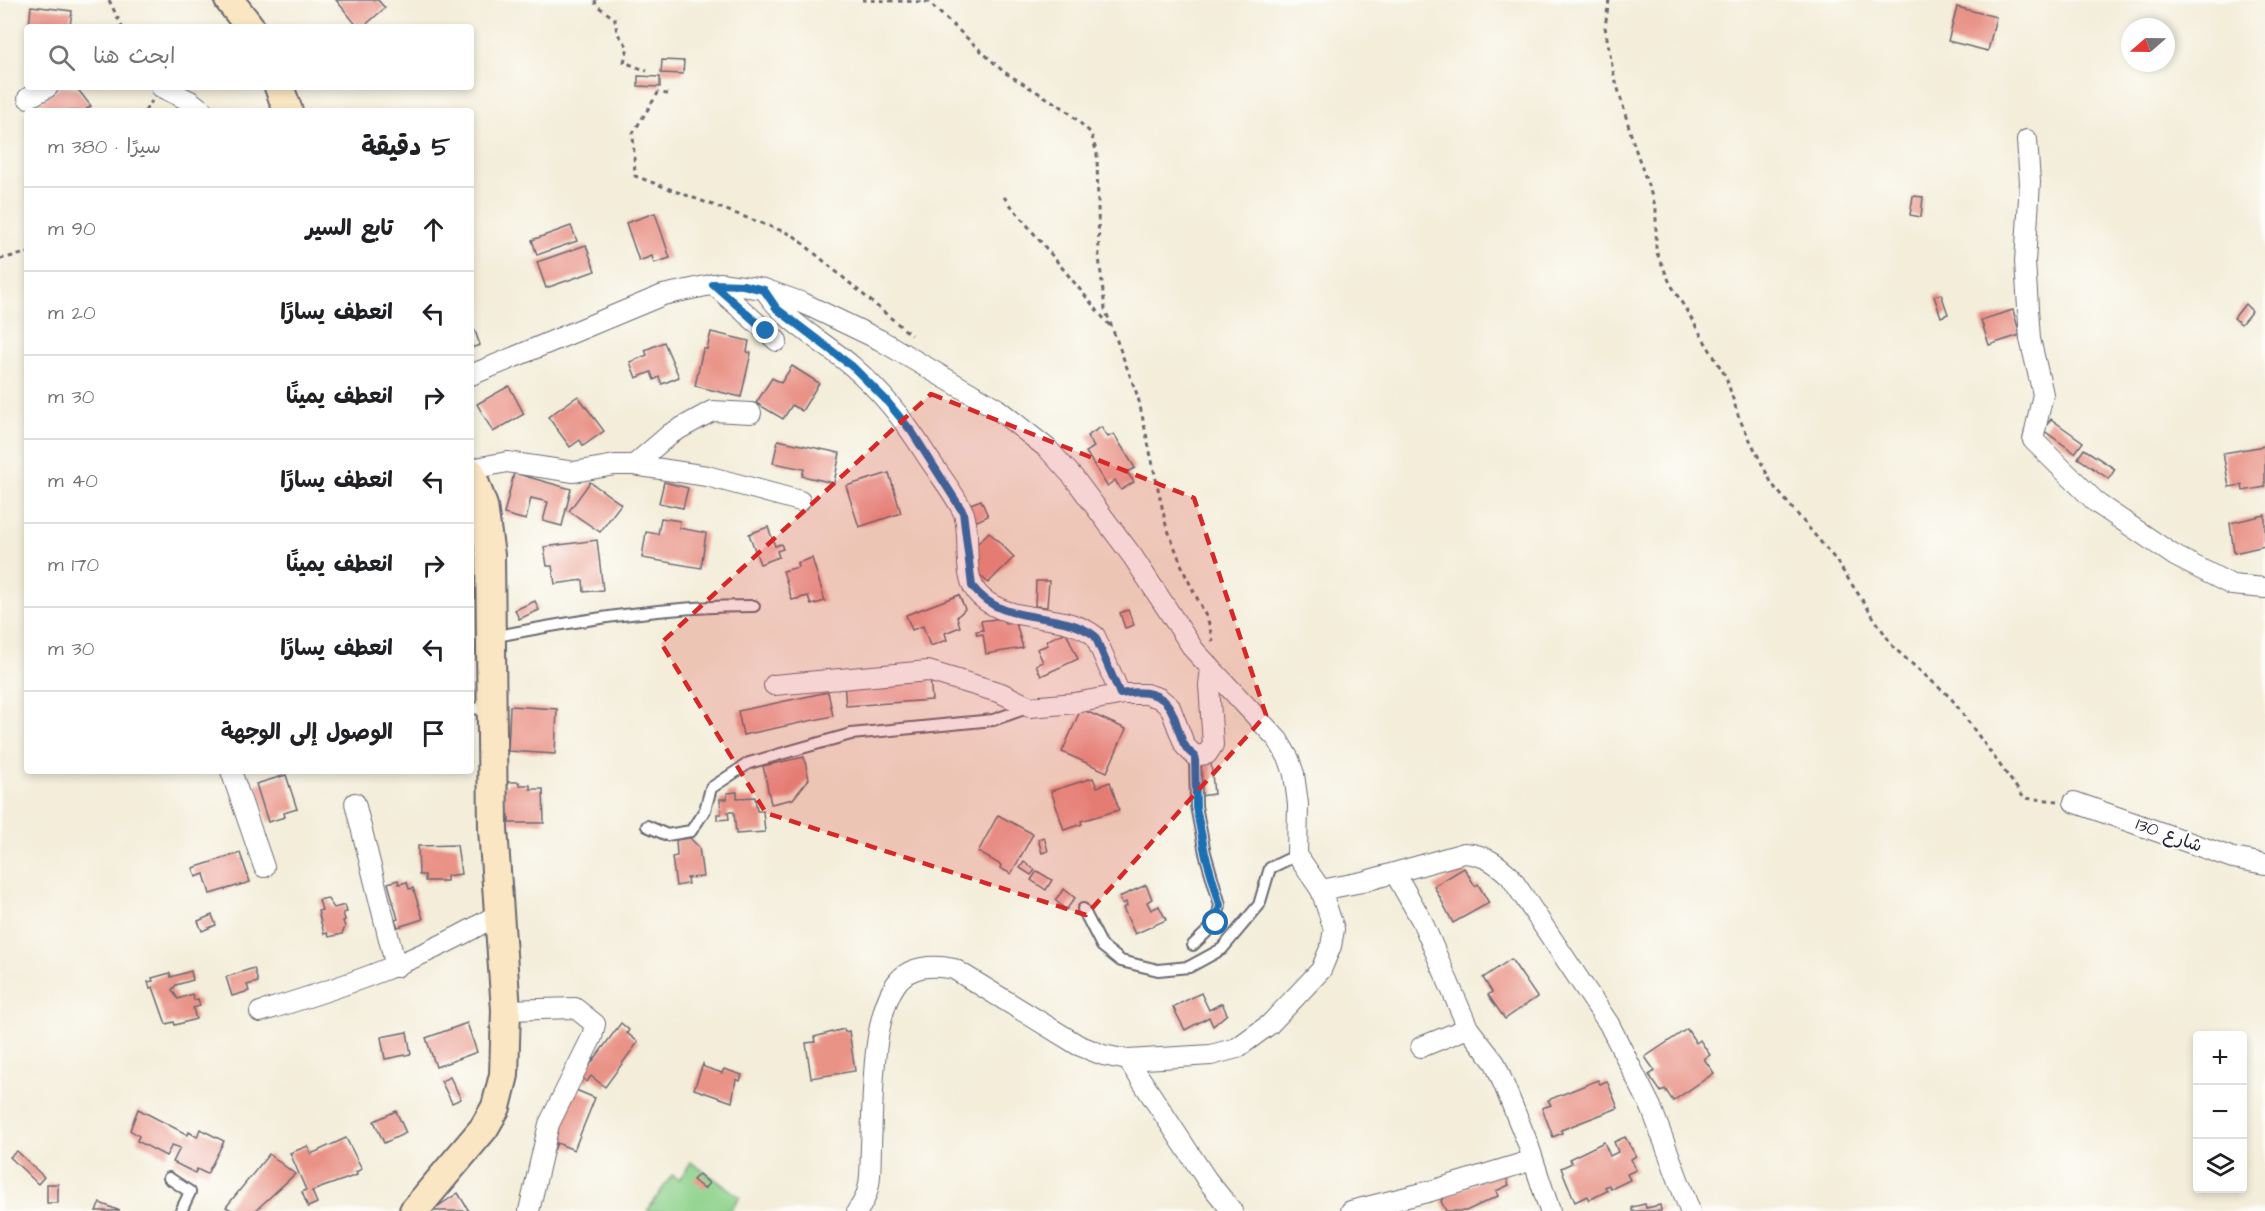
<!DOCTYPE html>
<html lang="ar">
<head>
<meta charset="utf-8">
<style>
	:root { --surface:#fff; --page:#f2f2f2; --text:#202124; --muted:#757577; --line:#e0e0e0 }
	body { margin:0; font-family:"Architects Daughter","Playpen Sans Arabic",sans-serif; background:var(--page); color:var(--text); direction:rtl }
	.controls { position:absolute; right:18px; bottom:18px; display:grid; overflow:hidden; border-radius:6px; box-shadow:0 3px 9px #0003 }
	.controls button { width:54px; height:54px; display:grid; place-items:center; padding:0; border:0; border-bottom:2px solid var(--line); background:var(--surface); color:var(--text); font:30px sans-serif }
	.compass { position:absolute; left:2121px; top:18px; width:54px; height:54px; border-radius:50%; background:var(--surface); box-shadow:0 3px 9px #0003; rotate:250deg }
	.stop { position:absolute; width:18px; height:18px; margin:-14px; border:4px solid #1f6fb2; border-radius:50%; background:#fff }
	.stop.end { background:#1f6fb2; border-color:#fff; box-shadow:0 2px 6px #0008 }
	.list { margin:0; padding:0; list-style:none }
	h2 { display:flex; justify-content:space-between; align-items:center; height:78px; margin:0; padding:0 24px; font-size:26px }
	h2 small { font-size:20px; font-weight:400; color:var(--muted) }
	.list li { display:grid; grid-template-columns:39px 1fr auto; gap:18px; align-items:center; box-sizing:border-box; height:84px; padding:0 24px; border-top:2px solid var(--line) }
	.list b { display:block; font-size:22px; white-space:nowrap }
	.list em { font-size:20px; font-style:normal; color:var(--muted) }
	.icon { flex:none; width:33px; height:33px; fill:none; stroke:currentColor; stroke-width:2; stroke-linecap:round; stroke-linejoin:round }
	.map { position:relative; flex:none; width:2265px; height:1211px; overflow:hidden; direction:ltr }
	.search { position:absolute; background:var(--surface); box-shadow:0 3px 9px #0003; left:24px; top:24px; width:450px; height:66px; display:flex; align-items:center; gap:15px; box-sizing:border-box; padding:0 21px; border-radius:6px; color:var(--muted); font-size:22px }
	.panel { position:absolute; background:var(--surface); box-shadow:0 3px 9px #0003; left:24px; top:108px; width:450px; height:666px; border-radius:6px; direction:rtl }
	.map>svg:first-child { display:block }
	.green { fill:#8dd28b; stroke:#587a63; stroke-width:1.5 }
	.building { fill:#e99286 }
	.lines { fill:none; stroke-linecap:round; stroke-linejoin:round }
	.lane-casing { stroke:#6b6972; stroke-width:14 }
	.street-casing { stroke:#6b6972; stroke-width:22 }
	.secondary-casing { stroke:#6b6972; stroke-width:32 }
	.path { stroke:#6b6972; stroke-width:3; stroke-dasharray:4.5 4.5; stroke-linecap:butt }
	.lane { stroke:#fff; stroke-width:10 }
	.street { stroke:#fff; stroke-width:20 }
	.secondary { stroke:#fbe6c4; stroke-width:28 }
	.route { stroke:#1f6fb2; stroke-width:8 }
	.marked { fill:#d62828; fill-opacity:0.2; stroke:#d62828; stroke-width:4.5; stroke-dasharray:12 8; stroke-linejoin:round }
	.labels { text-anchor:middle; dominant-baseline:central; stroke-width:4.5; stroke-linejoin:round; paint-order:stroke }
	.street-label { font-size:18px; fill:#22223b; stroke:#fdfcf7 }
</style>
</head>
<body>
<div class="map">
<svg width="2265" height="1211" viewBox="0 0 2265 1211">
	<rect width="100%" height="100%" fill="#fdfcf7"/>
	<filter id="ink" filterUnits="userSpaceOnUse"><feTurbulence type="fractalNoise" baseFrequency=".0167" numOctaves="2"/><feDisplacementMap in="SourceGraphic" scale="12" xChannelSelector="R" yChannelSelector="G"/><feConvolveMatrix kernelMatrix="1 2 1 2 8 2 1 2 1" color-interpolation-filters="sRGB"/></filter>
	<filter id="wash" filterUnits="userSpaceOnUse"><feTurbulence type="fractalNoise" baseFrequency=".008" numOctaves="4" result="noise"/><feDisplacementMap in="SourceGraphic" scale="24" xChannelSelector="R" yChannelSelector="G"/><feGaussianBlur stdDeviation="1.35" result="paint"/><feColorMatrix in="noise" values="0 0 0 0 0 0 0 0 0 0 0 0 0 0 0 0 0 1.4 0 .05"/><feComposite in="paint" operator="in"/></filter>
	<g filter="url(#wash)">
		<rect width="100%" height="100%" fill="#f3edd9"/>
		<!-- green -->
		<polygon class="green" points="691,1162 740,1197 730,1211 647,1211 672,1175 679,1180"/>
		<g id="blocks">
			<!-- building -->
			<g class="building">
				<polygon points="336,0 378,0 385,8 363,27 358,27"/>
				<polygon points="31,6 72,11 70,27 29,27"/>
				<polygon points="1957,7 1996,17 1988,51 1948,41"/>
				<polygon points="662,60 684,61 683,74 661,73"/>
				<polygon points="638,76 660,77 660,87 638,86"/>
				<polygon points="60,87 76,87 91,106 84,111 35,111 33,108"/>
				<polygon points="1913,196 1923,197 1921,217 1910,215"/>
				<polygon points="655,213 670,258 654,263 652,256 639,261 626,223"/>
				<polygon points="571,226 577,241 537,255 532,240"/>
				<polygon points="586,245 595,271 546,288 537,262"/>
				<polygon points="1941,294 1948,314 1941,317 1934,296"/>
				<polygon points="2245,304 2252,311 2241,324 2234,318"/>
				<polygon points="2013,310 2020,335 1989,345 1981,320"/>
				<polygon points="475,331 480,345 471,348 471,332"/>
				<polygon points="711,332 749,341 747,352 751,353 741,397 695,386 703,349 707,349"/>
				<polygon points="664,342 679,377 662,384 659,377 654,380 651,372 636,378 630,362 647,355 645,350"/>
				<polygon points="792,366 819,383 802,411 792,405 783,419 756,403 772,378 781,383"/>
				<polygon points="509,386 524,414 493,432 477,404"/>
				<polygon points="578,396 604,431 583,446 580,440 570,447 548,417"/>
				<polygon points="2051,419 2083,442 2075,453 2043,430"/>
				<polygon points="1101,427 1108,437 1114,434 1135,468 1127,472 1134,482 1121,490 1115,480 1107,486 1086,452 1094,447 1087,436"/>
				<polygon points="778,440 840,453 834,483 802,476 804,469 773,463"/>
				<polygon points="2265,446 2265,487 2243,491 2242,485 2229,487 2223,453"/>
				<polygon points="2084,449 2115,469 2109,479 2078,458"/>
				<polygon points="514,473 571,489 562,526 543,521 548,502 531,498 526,520 504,514"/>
				<polygon points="889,473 901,513 859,527 846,486"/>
				<polygon points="590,482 621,504 600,532 569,511"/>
				<polygon points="664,482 688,488 683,508 659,503"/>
				<polygon points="981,500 988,516 975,522 968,505"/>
				<polygon points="2265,515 2265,546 2234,553 2230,523"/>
				<polygon points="661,518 680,521 679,528 706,533 701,568 642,558 646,532 658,534"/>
				<polygon points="768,527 775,546 781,544 783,549 777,551 779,557 760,564 749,534"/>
				<polygon points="989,532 1014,557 988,583 972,567 979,560 970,551"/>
				<polygon points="597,540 603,590 584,592 583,580 555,584 552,566 547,566 544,547"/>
				<polygon points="812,558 825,601 811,605 808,596 792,600 783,571 798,567 797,563"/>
				<polygon points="1036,581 1049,581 1047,607 1035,606"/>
				<polygon points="959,595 965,609 957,617 960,627 945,633 947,640 930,646 923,626 912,630 906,615"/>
				<polygon points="535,601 539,610 519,619 515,610"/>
				<polygon points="1128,610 1134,625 1125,628 1120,613"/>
				<polygon points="1003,618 1005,624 1016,623 1023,648 986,654 983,634 977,635 976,631 983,630 981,621"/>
				<polygon points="1066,632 1078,659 1041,676 1036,665 1043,662 1037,649 1048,645 1046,641"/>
				<polygon points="930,676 932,700 846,706 844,683"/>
				<polygon points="828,692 833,716 743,735 738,711"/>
				<polygon points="510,706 557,709 555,754 508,751"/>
				<polygon points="1081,709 1126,729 1107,772 1062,752"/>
				<polygon points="804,757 809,779 793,799 771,804 763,766"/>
				<polygon points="1211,763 1214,794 1200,796 1197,765"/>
				<polygon points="286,775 297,809 284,813 285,817 268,822 256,784"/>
				<polygon points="1093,778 1097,787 1110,782 1119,810 1081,821 1082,824 1064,830 1051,791"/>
				<polygon points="508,782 519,782 519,785 530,785 530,789 543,789 544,823 509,823 509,815 504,815 503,785 508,785"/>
				<polygon points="737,792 737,798 755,797 757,811 763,811 765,832 736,834 734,812 728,812 729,819 717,820 717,814 721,814 720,799 727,799 727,793"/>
				<polygon points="998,815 1033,834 1011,874 1000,868 1001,865 978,852"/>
				<polygon points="1044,837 1048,851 1042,853 1038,839"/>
				<polygon points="690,838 699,847 703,877 687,878 688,884 676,886 672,857 677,856 676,840"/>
				<polygon points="457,845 461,874 447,876 447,881 425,881 425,875 419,875 418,846"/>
				<polygon points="240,853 250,882 210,894 204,874 196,877 193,868"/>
				<polygon points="1024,862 1035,870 1031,875 1020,868"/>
				<polygon points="1464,868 1475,886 1478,884 1489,903 1453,923 1434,886"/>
				<polygon points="1037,871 1052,880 1046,890 1031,880"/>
				<polygon points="398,880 399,884 407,882 409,889 413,888 423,919 398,927 395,920 398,919 388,883"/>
				<polygon points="1146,885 1152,899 1147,902 1151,910 1159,906 1166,920 1135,934 1123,908 1127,906 1126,902 1122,904 1119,897"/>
				<polygon points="1064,889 1075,898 1066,910 1055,900"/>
				<polygon points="327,898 334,908 345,905 347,912 343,913 345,920 343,921 345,927 342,934 329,937 327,933 324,934 318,911 322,910 319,900"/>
				<polygon points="212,915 216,925 202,931 198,921"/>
				<polygon points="1511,959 1537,997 1505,1019 1488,995 1492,992 1483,978"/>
				<polygon points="254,968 258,982 247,985 249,991 232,996 226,977"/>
				<polygon points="191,971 193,980 176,985 172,990 178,999 192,994 194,1000 198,999 200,1006 193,1008 196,1019 175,1025 174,1022 166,1024 153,987 150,988 148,982 153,981 152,978 170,973 171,977"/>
				<polygon points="1201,993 1209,1010 1222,1003 1227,1014 1213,1026 1209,1017 1185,1030 1173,1007"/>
				<polygon points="467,1023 477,1052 436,1067 426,1038"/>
				<polygon points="621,1023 629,1030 627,1033 638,1042 605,1087 591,1076 587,1082 581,1077"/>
				<polygon points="844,1029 845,1032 849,1031 855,1071 811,1078 806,1043 815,1042 814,1037"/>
				<polygon points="1687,1029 1696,1043 1700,1040 1710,1055 1704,1059 1714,1073 1673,1101 1665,1089 1661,1092 1649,1075 1655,1071 1645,1057"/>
				<polygon points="407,1032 411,1054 385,1059 381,1037"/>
				<polygon points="703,1064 704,1067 722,1073 724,1069 742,1075 740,1081 736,1079 732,1102 694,1089"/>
				<polygon points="450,1077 461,1099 452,1103 441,1081"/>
				<polygon points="1598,1080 1600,1084 1607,1081 1618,1108 1561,1130 1562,1133 1553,1137 1542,1108 1551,1105 1548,1100"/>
				<polygon points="571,1088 595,1098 574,1150 557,1143 554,1150 548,1147"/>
				<polygon points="138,1109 188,1135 189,1132 197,1137 200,1129 224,1141 207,1174 197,1169 195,1173 173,1162 180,1148 172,1145 166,1156 137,1141 139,1136 130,1130"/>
				<polygon points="396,1111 406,1133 384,1143 374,1121"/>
				<polygon points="1625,1137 1636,1156 1631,1159 1636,1170 1627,1174 1630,1180 1611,1189 1609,1185 1605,1187 1607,1191 1589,1200 1587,1196 1575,1202 1561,1168 1572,1163 1569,1159 1604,1142 1610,1156 1618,1152 1614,1142"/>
				<polygon points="346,1138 362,1169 356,1172 357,1175 312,1191 317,1203 308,1207 302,1192 306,1190 290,1153 308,1146 311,1154"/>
				<polygon points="17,1151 44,1177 38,1184 10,1157"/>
				<polygon points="269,1154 295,1174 255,1211 233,1211 226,1207"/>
				<polygon points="1503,1170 1509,1185 1496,1191 1498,1196 1466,1211 1446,1211 1441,1201 1443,1198"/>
				<polygon points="699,1174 709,1183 704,1189 693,1180"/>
				<rect x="47" y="1184" width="11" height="19"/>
				<polygon points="458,1193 469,1211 431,1211"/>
				<polygon points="100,1203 120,1211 96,1211"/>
				<polygon points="1645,1204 1646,1208 1660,1205 1661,1211 1632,1211 1632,1207"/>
			</g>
		</g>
	</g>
	<g filter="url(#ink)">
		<use href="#blocks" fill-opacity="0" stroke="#6b6972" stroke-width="1.5"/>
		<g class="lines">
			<defs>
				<g id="lane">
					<path d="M492,637C579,620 664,606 754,606"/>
					<polyline points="471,708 491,710"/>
					<polyline points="647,826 667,835 691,831 705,810 711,788 749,763 851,734 993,720 1030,707"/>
					<polyline points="1083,909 1102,946 1121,961 1158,970 1189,967 1222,949 1259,905 1270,868 1297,855"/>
					<polyline points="1193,945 1216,923 1220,905 1205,853 1196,806 1195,756"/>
					<polyline points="169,1178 190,1192 181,1211"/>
				</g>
				<g id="street">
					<polyline points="161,87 190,101 203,111"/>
					<polyline points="28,98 48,87"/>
					<polyline points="2027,140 2030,182 2025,262 2030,339 2043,394 2033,440 2098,504 2175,556 2232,585 2265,588"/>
					<polyline points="713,284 777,341"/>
					<path d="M764,289C786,323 822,340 852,366C881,391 905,421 925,453C935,469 958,498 964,514C972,539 960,579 981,597C1014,626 1062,610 1095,636L1120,694"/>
					<path d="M471,375L663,295L720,283L764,289L803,303L880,340L996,408L1048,449L1074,478L1133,557L1194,650L1278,740L1289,759L1294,774L1298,804L1297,855L1321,890L1362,882L1464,853C1485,855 1495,862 1510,876L1609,1024L1651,1107L1690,1211"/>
					<polyline points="634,465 670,434 712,411 751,413"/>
					<polyline points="471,469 507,462 574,472 615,465 634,465 707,476 800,501"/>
					<polyline points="774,685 928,671 1001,693 1030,707 1075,703 1124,694 1146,694 1159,698 1170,707 1185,746 1195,756 1207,754 1213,745 1209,685 1211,668"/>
					<polyline points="231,771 264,867"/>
					<polyline points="2074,802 2233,858 2265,864"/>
					<polyline points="355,803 396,967"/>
					<polyline points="1395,873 1422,921 1468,1028 1495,1063 1528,1144 1550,1211"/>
					<polyline points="506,1010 575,1008 595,1024 592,1037 549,1124 529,1211"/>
					<path d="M260,1012C343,987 423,960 498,914"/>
					<polyline points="1421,1047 1468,1028"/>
					<polyline points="1128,1060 1207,1180 1232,1211"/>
					<path d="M857,1211C873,1192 870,1169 871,1146C873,1103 871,1019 896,984C909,965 934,965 954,969L1078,1045L1103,1055L1128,1060L1211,1055L1237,1048L1270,1024L1321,970L1331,946L1334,929L1321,890"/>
					<polyline points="1351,1211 1431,1191 1533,1160"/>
				</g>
				<g id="secondary">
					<polyline points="229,0 250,27"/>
					<polyline points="279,87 288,111"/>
					<polyline points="414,1211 484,1128 496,1107 504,1075 506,1010 493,829 490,555 483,506 471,473"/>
				</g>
			</defs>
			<!-- lane casing -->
			<use href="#lane" class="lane-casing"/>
			<!-- street casing -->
			<use href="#street" class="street-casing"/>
			<!-- secondary casing -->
			<use href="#secondary" class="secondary-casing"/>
			<!-- path -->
			<g class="path">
				<polyline points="109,0 122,27"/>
				<polyline points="595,0 596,5 615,19 617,33 628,47 624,62 647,71"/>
				<polyline points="862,0 928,2 1004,72 1065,109 1091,133 1097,154 1099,257 1105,309 1138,397 1166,525 1185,574 1208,620 1213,642"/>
				<polyline points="1609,0 1605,27 1613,71 1634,145 1656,208 1656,251 1670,283 1726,377 1739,418 1772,484 1835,559 1894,648 1951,698 2024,798 2058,801"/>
				<polyline points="668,94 658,93 633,133 635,176 793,235 911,335"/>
				<polyline points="145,111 152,101"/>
				<polyline points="1004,197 1110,326"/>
				<polyline points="0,259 27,253"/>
			</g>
			<!-- lane -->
			<use href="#lane" class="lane"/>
			<!-- street -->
			<use href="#street" class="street"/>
			<!-- secondary -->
			<use href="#secondary" class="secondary"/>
		</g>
	</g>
	<g class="lines" filter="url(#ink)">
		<!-- route -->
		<path class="route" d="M766,331L713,284L743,285L764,290L777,309L853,367L885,399L912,432L963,512L972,586C1003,628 1058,608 1095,636L1120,694C1190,681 1167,741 1195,756L1196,807L1205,853L1220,905L1216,923"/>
	</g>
	<!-- marked area -->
	<path class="marked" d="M931,394L1194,498L1266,715L1086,915L766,813L661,643Z"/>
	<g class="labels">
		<!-- street labels -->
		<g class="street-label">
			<text transform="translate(2169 835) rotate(20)">شارع 130</text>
		</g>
	</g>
</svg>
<div class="controls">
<button>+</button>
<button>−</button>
<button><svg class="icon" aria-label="layers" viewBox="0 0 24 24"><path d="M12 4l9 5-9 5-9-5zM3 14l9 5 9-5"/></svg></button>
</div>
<svg class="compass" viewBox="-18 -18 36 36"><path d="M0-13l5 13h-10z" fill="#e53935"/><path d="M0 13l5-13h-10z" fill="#757577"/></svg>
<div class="stop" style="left:1216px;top:923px"></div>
<div class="stop end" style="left:766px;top:331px"></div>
<div class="search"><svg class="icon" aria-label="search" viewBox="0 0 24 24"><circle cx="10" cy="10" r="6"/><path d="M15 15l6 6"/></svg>ابحث هنا</div>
<section class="panel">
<h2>5 دقيقة<small>سيرًا · 380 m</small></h2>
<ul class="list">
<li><svg class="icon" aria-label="ahead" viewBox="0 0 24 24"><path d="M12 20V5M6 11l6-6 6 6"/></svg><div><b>تابع السير</b></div><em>90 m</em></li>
<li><svg class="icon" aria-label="left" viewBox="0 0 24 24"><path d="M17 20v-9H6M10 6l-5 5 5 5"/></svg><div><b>انعطف يسارًا</b></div><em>20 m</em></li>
<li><svg class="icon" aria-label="right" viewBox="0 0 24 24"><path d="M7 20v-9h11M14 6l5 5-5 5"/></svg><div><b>انعطف يمينًا</b></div><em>30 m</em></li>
<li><svg class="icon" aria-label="left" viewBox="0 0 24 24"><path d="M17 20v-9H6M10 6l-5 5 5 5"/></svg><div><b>انعطف يسارًا</b></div><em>40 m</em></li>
<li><svg class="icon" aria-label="right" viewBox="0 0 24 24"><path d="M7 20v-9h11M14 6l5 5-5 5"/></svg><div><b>انعطف يمينًا</b></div><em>170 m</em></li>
<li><svg class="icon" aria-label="left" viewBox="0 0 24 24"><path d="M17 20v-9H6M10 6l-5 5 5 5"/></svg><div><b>انعطف يسارًا</b></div><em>30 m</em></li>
<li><svg class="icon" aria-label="arrive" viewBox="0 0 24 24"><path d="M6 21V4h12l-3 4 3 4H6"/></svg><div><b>الوصول إلى الوجهة</b></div></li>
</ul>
</section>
</div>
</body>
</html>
